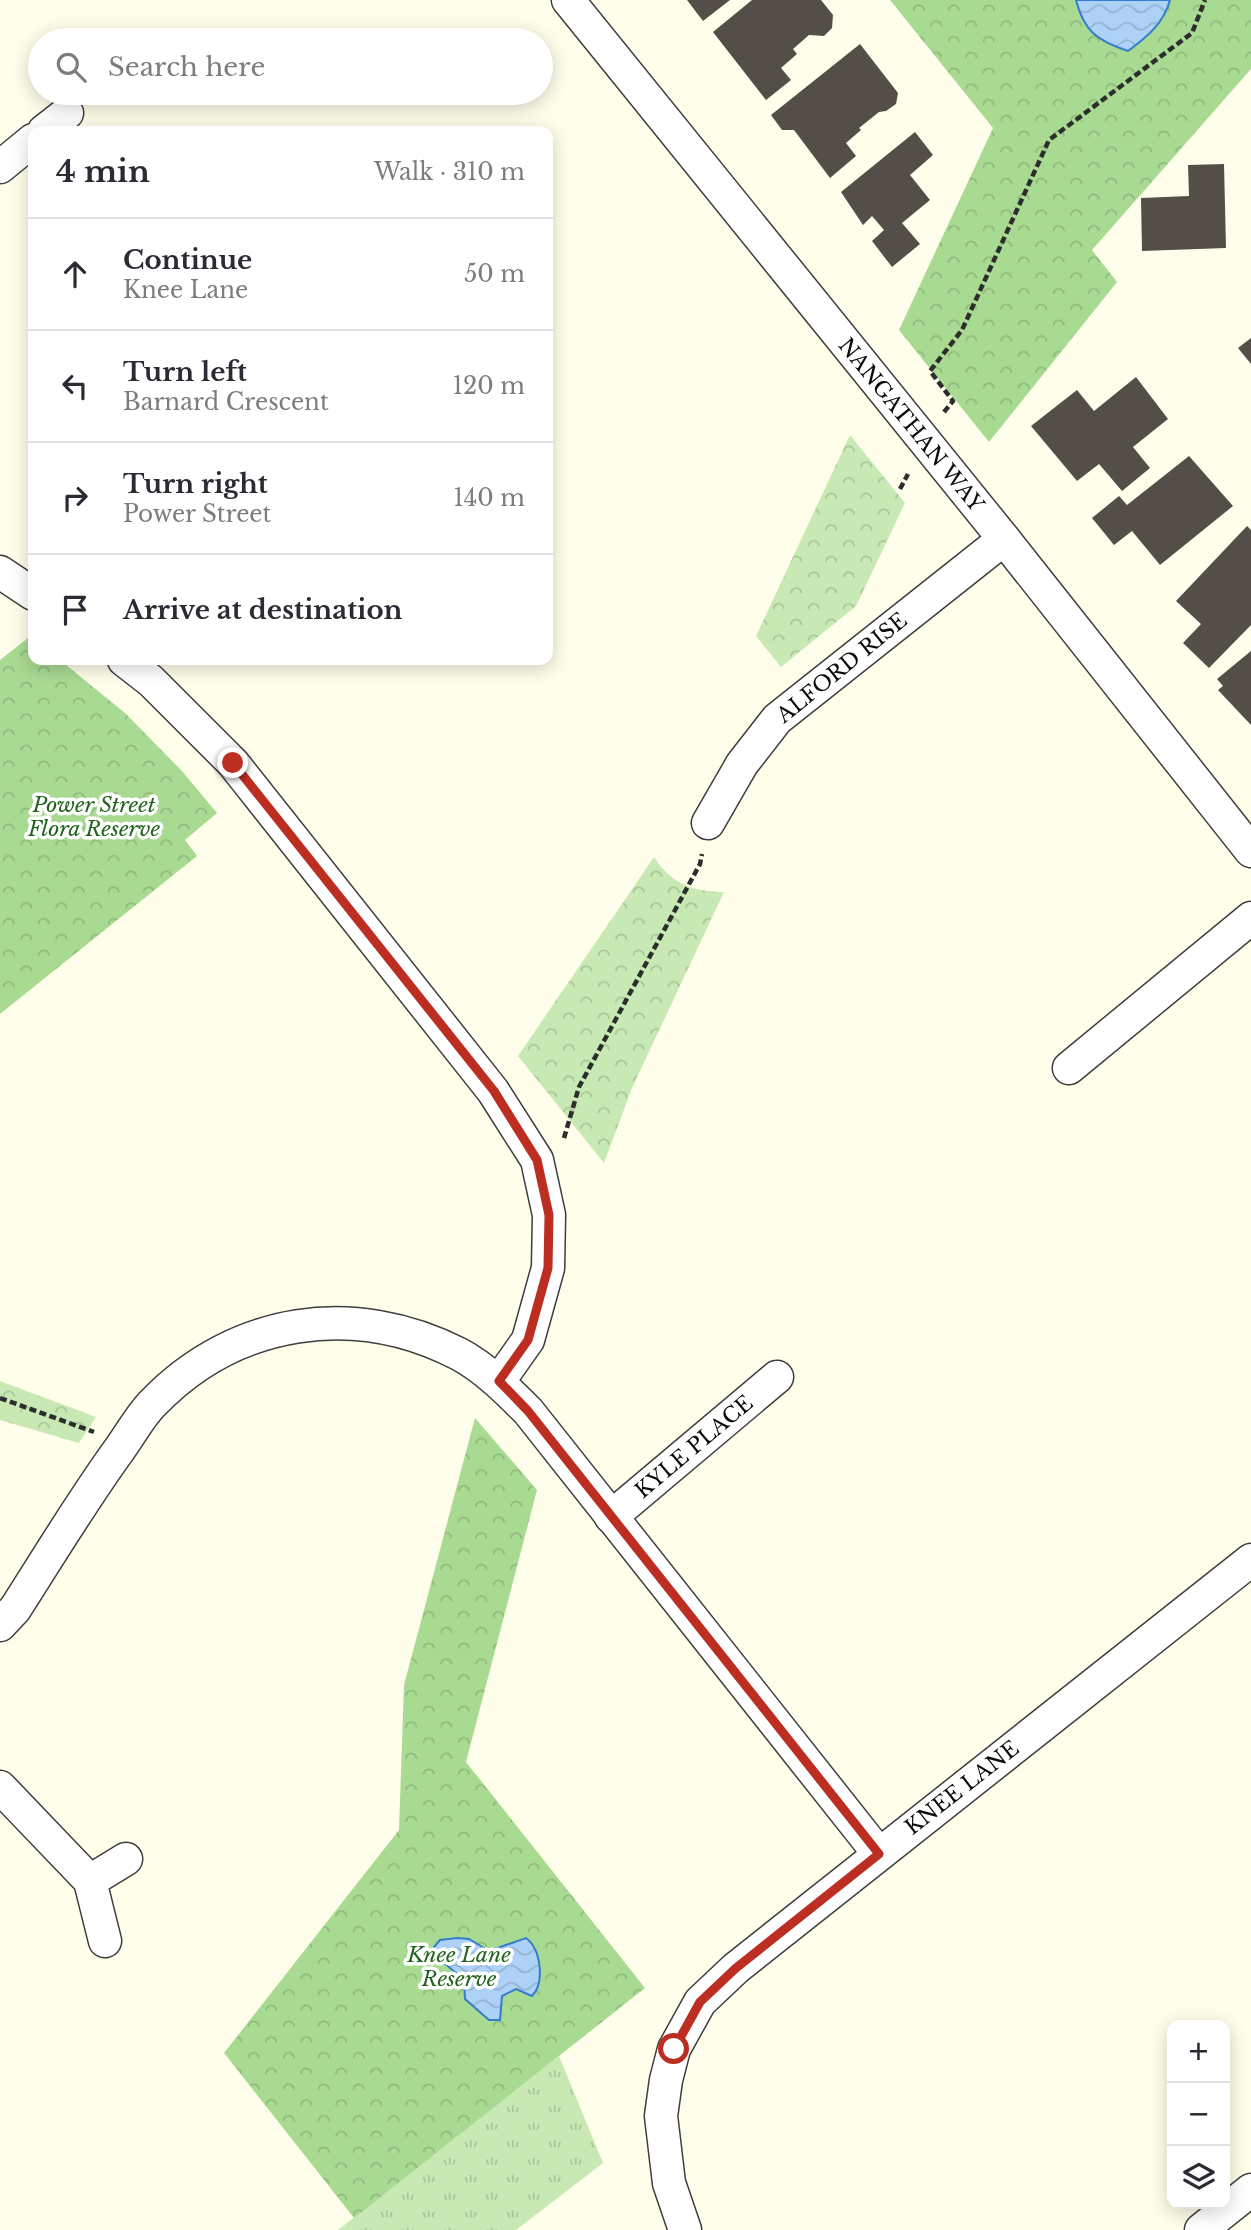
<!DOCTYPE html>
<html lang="en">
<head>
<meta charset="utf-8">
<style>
	:root { --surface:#fff; --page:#f7f7f7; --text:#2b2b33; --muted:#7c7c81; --line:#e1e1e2 }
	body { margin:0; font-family:"Libre Baskerville",serif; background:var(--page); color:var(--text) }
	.controls { position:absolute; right:21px; bottom:21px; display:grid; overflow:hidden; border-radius:14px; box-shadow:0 4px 18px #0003 }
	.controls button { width:63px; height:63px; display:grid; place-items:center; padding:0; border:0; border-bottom:2px solid var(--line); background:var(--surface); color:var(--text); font:35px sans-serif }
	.stop { position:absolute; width:21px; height:21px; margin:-16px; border:5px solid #bd2e22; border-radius:50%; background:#fff }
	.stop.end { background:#bd2e22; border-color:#fff; box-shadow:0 2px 7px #0008 }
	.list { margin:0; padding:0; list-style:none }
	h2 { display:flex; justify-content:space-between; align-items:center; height:91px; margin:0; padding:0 28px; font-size:30px }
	h2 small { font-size:23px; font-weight:400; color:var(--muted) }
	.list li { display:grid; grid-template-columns:46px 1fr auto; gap:21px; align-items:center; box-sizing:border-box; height:112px; padding:0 28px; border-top:2px solid var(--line) }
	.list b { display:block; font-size:26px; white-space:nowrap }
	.list p { margin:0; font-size:23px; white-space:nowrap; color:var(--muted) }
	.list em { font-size:23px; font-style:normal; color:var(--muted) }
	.icon { flex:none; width:38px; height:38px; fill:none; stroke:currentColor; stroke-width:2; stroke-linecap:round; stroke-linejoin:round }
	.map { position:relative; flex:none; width:1251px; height:2230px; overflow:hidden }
	.search { position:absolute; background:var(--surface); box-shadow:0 4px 18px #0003; left:28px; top:28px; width:525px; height:77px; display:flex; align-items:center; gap:18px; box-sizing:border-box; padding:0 24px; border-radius:38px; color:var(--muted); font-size:26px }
	.panel { position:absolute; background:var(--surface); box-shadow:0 4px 18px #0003; left:28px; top:126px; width:525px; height:539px; border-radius:14px }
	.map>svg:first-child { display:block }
	.grass { fill:url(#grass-tufts) }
	.forest { fill:url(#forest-crowns) }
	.park { fill:url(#park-crowns) }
	.water { fill:url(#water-waves); stroke:#337dcf; stroke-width:2 }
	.building { fill:#544e48 }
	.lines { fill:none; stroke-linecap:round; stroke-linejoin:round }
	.minor-casing { stroke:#3e3e3e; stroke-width:35 }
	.path { stroke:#2d2d2d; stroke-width:4.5; stroke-dasharray:7 3.5; stroke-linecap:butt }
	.minor { stroke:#fff; stroke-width:32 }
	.route { stroke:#bd2e22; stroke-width:9 }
	.labels { text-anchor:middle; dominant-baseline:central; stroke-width:7; stroke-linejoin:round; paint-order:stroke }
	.street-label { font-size:21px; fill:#0b0b0b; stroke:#fff }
	.park-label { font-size:21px; font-style:italic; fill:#21631b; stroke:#fff }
</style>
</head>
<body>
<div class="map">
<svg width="1251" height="2230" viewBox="0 0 1251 2230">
	<defs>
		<pattern id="grass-tufts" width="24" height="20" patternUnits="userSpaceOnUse" patternTransform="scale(1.75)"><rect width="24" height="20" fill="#c8e9b3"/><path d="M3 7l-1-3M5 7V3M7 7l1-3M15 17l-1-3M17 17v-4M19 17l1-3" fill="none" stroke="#aac699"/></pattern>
		<pattern id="forest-crowns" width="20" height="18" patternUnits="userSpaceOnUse" patternTransform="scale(1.75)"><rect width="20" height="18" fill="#a9da92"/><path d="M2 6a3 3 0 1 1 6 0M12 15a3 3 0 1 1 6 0" fill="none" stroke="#90ba7d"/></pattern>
		<pattern id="park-crowns" width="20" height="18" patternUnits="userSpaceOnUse" patternTransform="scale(1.75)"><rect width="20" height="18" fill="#c8e9b3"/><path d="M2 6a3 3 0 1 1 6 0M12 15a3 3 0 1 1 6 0" fill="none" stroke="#aac699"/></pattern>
		<pattern id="water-waves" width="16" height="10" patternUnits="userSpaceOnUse" patternTransform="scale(1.75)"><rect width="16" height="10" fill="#aed2f7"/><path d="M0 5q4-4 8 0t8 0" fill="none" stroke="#94b3d2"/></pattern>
	</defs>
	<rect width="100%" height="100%" fill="#fffeea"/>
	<!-- grass -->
	<polygon class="grass" points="559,2056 603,2163 516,2230 338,2230"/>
	<!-- forest -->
	<g class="forest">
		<polygon points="890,0 1251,0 1251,69 1092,250 1117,282 989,442 899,330 993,128"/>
		<polygon points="28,638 33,641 33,660 60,660 125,713 182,771 217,813 185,840 197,856 0,1014 0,660"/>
		<polygon points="475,1418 537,1490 466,1762 645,1988 354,2218 224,2053 399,1830 404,1685"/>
	</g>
	<!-- park -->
	<g class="park">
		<polygon points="850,435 905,503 856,606 781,667 756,636"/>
		<path d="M654,857C671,884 694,892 724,892L632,1088L604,1163L518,1056Z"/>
		<polygon points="0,1381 96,1417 79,1443 0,1420"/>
	</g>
	<!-- water -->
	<g class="water">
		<path d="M1076,0H1170C1164,23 1147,37 1128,51C1098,41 1084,32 1076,0Z"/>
		<path d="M457,1938L469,1939L489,1951L526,1938C541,1949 545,1983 532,1996L516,1989L502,1996L500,2020H489L465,1999L464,1980L436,1956L434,1947L440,1940Z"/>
	</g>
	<!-- building -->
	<g class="building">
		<polygon points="687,0 730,0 703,21"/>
		<polygon points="752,0 821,0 833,15 832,28 824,36 809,35 793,49 797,54 781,68 791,80 766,100 713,32"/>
		<polygon points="860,44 898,93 896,104 886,111 879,112 859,128 861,130 846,143 856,156 830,178 794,130 782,130 771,115"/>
		<polygon points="915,132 933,155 910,175 930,200 902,223 920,244 892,267 872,241 884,230 872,216 863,225 841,192"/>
		<polygon points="1224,164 1226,248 1142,251 1141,198 1189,196 1188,165"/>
		<polygon points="1251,338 1251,364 1238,348"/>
		<polygon points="1136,377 1168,419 1133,447 1150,468 1122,491 1099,464 1077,481 1031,426 1077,390 1094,411"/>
		<polygon points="1189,456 1233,506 1160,565 1132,531 1114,545 1092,518 1119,496 1127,505"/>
		<polygon points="1247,526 1251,530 1251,625 1209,668 1183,643 1201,624 1176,601"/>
		<polygon points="1251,651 1251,725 1218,690 1223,686 1217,679"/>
	</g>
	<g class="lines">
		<defs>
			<g id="minor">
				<polyline points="568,0 1004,539 1251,851"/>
				<polyline points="44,131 67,113"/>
				<polyline points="0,167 33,140"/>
				<polyline points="0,572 33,594"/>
				<polyline points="124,660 151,681 233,763 493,1091 537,1160 549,1215 548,1268 528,1340 499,1381"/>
				<polyline points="708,823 742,764 777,719 1004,539"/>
				<polyline points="1069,1068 1251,918"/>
				<polyline points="611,1517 777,1377"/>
				<path d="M0,1625L15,1609C49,1556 82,1501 119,1450C130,1435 140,1416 153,1403C235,1318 354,1300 459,1354C485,1368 507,1390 528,1411L879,1854"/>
				<polyline points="0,1787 90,1881 105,1941"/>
				<polyline points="90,1881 126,1859"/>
				<polyline points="685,2230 669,2183 661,2116 666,2080 674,2049 700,2002 736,1968 1251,1560"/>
				<polyline points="1201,2230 1251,2190"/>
			</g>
		</defs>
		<!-- minor casing -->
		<use href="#minor" class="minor-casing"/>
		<!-- path -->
		<g class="path">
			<polyline points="944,412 953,401 930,371 962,330 1049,140 1192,33 1205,0"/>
			<polyline points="900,489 908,474"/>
			<polyline points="564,1138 579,1087 700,864 702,854"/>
			<polyline points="0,1398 94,1432"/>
		</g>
		<!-- minor -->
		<use href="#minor" class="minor"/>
	</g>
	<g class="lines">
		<!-- route -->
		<polyline class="route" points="233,763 494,1091 537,1160 549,1215 548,1268 528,1340 499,1381 528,1411 879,1854 736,1968 700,2002 674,2049"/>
	</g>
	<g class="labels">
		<!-- street labels -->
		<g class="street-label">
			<text transform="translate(911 425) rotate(51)">NANGATHAN WAY</text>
			<text transform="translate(842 668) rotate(-39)">ALFORD RISE</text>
			<text transform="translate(694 1447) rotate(-40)">KYLE PLACE</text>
			<text transform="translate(962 1788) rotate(-38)">KNEE LANE</text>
		</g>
		<!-- park labels -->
		<g class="park-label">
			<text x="94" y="805">Power Street<tspan x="94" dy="24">Flora Reserve</tspan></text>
			<text x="459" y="1955">Knee Lane<tspan x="459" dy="24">Reserve</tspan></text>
		</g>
	</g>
</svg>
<div class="controls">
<button>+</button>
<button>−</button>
<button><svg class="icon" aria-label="layers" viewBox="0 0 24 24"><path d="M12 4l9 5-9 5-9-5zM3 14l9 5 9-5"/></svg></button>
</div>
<div class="stop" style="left:674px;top:2049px"></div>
<div class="stop end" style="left:233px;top:763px"></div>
<div class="search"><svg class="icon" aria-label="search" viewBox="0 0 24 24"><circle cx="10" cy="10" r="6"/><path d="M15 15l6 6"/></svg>Search here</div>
<section class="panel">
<h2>4 min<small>Walk · 310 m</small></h2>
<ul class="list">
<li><svg class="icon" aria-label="ahead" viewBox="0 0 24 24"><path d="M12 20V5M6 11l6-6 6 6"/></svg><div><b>Continue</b><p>Knee Lane</p></div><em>50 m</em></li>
<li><svg class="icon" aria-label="left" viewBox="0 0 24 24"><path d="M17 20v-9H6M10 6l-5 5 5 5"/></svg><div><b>Turn left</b><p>Barnard Crescent</p></div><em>120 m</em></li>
<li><svg class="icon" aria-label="right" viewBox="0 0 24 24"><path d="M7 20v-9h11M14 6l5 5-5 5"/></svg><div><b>Turn right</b><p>Power Street</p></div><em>140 m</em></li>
<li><svg class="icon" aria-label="arrive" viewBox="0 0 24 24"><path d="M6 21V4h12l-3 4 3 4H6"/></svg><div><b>Arrive at destination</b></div></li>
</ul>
</section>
</div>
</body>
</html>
